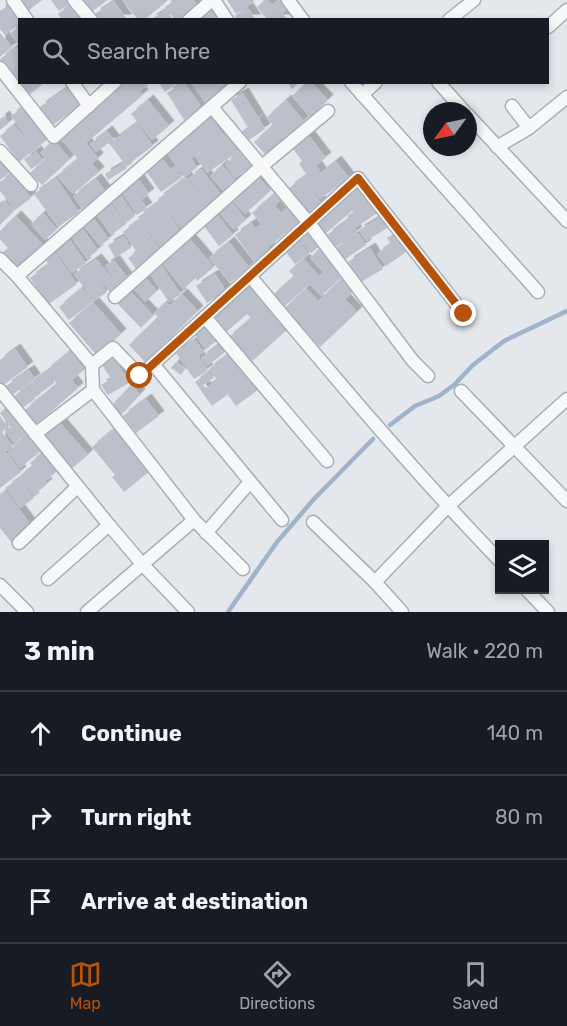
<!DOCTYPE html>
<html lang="en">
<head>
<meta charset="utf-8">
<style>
	:root { --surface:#171b24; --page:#20242c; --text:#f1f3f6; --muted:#9ea1a6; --line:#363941; --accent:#b45309 }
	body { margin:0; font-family:Rubik,sans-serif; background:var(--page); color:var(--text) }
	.controls { position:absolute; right:18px; bottom:18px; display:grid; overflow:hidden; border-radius:0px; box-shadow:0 3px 9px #0003 }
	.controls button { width:54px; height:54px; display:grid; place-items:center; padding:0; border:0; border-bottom:2px solid var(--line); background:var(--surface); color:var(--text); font:30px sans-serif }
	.compass { position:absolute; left:423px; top:102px; width:54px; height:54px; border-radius:50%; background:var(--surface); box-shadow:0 3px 9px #0003; rotate:237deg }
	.stop { position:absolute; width:18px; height:18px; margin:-14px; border:4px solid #b45309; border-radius:50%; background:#fff }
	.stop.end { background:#b45309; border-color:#fff; box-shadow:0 2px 6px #0008 }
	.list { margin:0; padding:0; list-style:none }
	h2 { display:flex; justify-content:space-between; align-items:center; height:78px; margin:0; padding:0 24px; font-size:26px }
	h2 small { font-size:20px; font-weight:400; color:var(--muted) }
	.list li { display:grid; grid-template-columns:39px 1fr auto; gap:18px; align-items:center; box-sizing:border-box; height:84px; padding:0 24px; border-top:2px solid var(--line) }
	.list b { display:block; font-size:22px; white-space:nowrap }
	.list em { font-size:20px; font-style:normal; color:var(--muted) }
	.icon { flex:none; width:33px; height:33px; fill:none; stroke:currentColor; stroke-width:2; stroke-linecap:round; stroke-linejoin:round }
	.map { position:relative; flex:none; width:567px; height:612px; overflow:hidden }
	.search { position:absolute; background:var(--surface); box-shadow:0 3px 9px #0003; left:18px; right:18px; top:18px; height:66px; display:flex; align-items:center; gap:15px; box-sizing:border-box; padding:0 21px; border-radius:0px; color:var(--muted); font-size:22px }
	.sheet { height:330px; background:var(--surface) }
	nav { display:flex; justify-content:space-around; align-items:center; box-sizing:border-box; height:84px; border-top:2px solid var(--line); background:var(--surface); font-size:16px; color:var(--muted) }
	nav a { display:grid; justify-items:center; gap:3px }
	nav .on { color:var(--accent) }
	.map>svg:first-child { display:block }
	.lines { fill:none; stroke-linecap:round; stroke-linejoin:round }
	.stream { stroke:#9fb4cc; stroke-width:4.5 }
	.building { fill:#bbc0ca; filter:url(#shadow) }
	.minor-casing { stroke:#a9aeb7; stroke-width:15 }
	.minor { stroke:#f7f8fa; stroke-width:12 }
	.route { stroke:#b45309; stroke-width:8 }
</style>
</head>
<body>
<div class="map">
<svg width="567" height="612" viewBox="0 0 567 612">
	<defs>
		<filter id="shadow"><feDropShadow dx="5.5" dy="-5.5" stdDeviation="0" flood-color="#0004"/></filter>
	</defs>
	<rect width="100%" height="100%" fill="#e4e7ec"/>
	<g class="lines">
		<!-- stream -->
		<g class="stream">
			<polyline points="390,425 415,406 439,396 454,385 473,365 504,341 567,311"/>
			<polyline points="228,612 277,542 314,499 373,439"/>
		</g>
	</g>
	<!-- building -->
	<g class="building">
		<polygon points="20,0 42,0 28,11"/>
		<polygon points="51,0 68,0 70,3 59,11"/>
		<polygon points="82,0 108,0 91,12"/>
		<polygon points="123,0 163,0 165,3 144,20 138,20"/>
		<polygon points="175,0 193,0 198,6 181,20 175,20 165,7"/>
		<polygon points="227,0 250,0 252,3 236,14"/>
		<polygon points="265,0 268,0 272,5 278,0 282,0 289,8 282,13 288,20 268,20 257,7"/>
		<polygon points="114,1 127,20 99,20 95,14"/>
		<polygon points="71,4 82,20 62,20 58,14"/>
		<polygon points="8,6 20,24 5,35 0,29 0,11"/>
		<polygon points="247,7 256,20 237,20 235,16"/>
		<polygon points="213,8 221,20 196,20"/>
		<polygon points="166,10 173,20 150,20"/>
		<polygon points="20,26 20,47 10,33"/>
		<polygon points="0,33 12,47 0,57"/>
		<polygon points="16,47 20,51 20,82 45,82 28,96 0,59"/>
		<polygon points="120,82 132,82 143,95 86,143 98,158 92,164 99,172 73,194 57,176 78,159 59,137"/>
		<polygon points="134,82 146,82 148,86 139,91"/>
		<polygon points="158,82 179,82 165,92"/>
		<polygon points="184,82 202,108 184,120 167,93"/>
		<polygon points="191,82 237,82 206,104"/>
		<polygon points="287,82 300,82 292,89"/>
		<polygon points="307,82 311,82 328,100 310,117 292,96"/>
		<polygon points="67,88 80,106 53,125 40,107"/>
		<polygon points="243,93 259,119 247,126 231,100"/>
		<polygon points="148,100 169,126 152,140 131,114"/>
		<polygon points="286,100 304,121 266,155 254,142 273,125 266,118"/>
		<polygon points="25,106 48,139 19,162 0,136 14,125 33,147 11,116"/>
		<polygon points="4,116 9,123 0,130 0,119"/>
		<polygon points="210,116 224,136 191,158 197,168 184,177 164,148"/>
		<polygon points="259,119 265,129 249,140 242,131"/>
		<polygon points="137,123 153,146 126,166 127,168 108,180 105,174 124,163 109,143 96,152 90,144 107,131 114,140"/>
		<polygon points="307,133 326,158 316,165 321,173 336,161 349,178 320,199 303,177 307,175 299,164 302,161 291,146"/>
		<polygon points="227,135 238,152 240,150 252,166 235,178 225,164 233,158 232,156 207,173 195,156"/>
		<polygon points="53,140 70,159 42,185 30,173 46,159 40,153"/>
		<polygon points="36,151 43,161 31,169 24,159"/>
		<polygon points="160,156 170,169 175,166 182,177 161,192 144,168"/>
		<polygon points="0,161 10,172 0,180"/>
		<polygon points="222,165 236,181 224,192 210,176"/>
		<polygon points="201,169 223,197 210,206 189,178"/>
		<polygon points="12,173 31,198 15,210 0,191 0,182"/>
		<polygon points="257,176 271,190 245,214 232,200"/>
		<polygon points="137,177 149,194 141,200 147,208 137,215 121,191"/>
		<polygon points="186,177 209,206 181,228 164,207 181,232 160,247 138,217 160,201 158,199"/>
		<polygon points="56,178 79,212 58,227 34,194"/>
		<polygon points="303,178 321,203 307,214 289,188"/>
		<polygon points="96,179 106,192 82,209 73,196"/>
		<polygon points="358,186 377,213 355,228 347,216 355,211 354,209 325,234 316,223 346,199 353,207 345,195"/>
		<polygon points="275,193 281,200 275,206 281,213 289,206 301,220 270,246 258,232 271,250 255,262 235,235 252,223 255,228 261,224 252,213"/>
		<polygon points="120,194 135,216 126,222 111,201"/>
		<polygon points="229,199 246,220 234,230 216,209"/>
		<polygon points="3,200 14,210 0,225 0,203"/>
		<polygon points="111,204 126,224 111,235 96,214"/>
		<polygon points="43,213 57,229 45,240 31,224"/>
		<polygon points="217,214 233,235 219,246 203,225"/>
		<polygon points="16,216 43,245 18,270 2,253 8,248 0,239 0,231"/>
		<polygon points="92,216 109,239 100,246 82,224"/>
		<polygon points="383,216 389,227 366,241 359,230"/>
		<polygon points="139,220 160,250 143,262 145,264 137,270 128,258 136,252 141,258 123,232"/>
		<polygon points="348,220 357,232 336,247 327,235"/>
		<polygon points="80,225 98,250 87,259 69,234"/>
		<polygon points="308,233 320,246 311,253 300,240"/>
		<polygon points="358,233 366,245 344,260 336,248"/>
		<polygon points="394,234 406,252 386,266 377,254 391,244 387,238"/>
		<polygon points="124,236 131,248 115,258 108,245"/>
		<polygon points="68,237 86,263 72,273 53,248"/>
		<polygon points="190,239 214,267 197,281 196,278 183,289 162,263"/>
		<polygon points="229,242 249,267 230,283 209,258"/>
		<polygon points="300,242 309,254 295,264 286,252"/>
		<polygon points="320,248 345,274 321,296 309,284 283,308 272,296 294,276 289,271 304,259 319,276 323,272 310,258"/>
		<polygon points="370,248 383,269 361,282 348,262"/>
		<polygon points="54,251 77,284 49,304 30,278 49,264 44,258"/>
		<polygon points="96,259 118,285 110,292 92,270 107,292 94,301 74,274"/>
		<polygon points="114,260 127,278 118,284 105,266"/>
		<polygon points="161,265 181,294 169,302 149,273"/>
		<polygon points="215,274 226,291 207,303 196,286"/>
		<polygon points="143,275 157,291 145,302 131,286"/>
		<polygon points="343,277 355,290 345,299 357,312 320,347 284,309 306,288 318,301"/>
		<polygon points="251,284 289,328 250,363 228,338 251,318 247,314 225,333 212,318"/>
		<polygon points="82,288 93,301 69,320 59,307"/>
		<polygon points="128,289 153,315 141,328 115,301"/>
		<polygon points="182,294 198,311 145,362 129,345 158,317 154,313 166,302 169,306"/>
		<polygon points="93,302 121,334 97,356 69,323"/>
		<polygon points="206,323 218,340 205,349 193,332"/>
		<polygon points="195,340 204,352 198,356 208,370 194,379 176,353"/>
		<polygon points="218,345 224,353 207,366 201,358"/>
		<polygon points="15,349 28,367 2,386 0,383 0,360"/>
		<polygon points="70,351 85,369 72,380 78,388 37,424 25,410 57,384 46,371"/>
		<polygon points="231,353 258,390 236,406 209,369"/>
		<polygon points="113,356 129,383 108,395 101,385 111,379 101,363"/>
		<polygon points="176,362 185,369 181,375 171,368"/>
		<polygon points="29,370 35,379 12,395 6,386"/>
		<polygon points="46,372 54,383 35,397 27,386"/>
		<polygon points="209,372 214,378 203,385 206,388 216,381 227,395 212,406 195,382"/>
		<polygon points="131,385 140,394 119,417 109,408"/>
		<polygon points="26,387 35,399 22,408 14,396"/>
		<polygon points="146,399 159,416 136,433 123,416"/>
		<polygon points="6,407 26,434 14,443 5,431 10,427 0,413"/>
		<polygon points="0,416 8,427 2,432 13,446 7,451 4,449 21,472 0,488"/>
		<polygon points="58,420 88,455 70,470 41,435"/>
		<polygon points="115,428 150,471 124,492 112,477 115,475 92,447"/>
		<polygon points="29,433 42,450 20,468 8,452 15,447 24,457 14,444"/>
		<polygon points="44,451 59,469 46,481 30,463"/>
		<polygon points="32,467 47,484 34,495 19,477"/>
		<polygon points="19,478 34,498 20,508 6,488"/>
		<polygon points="5,490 33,528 12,543 0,528 0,494"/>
	</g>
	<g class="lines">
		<defs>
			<g id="minor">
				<polyline points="13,0 27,20"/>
				<polyline points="74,0 91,20"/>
				<polyline points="214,0 227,20"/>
				<polyline points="288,0 303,20"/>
				<polyline points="189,20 212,0"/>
				<polyline points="449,20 474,0"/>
				<polyline points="548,27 567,10"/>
				<polyline points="0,68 54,137 115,82"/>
				<polyline points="72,82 89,106"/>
				<polyline points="351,82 538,292"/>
				<polyline points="438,82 464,111"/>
				<polyline points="362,95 376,82"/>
				<polyline points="512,106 529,128 567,97"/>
				<polyline points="212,107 309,223 413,361 428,376"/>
				<polyline points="468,115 567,221"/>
				<polyline points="497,147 529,128"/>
				<polyline points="0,151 31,185"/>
				<polyline points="0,259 17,276 92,365 93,390 194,520 243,569"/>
				<polyline points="17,276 240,82"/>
				<path d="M250,276C331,373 412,470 500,561"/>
				<polyline points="115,297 262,166 328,111"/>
				<polyline points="205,317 327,461"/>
				<polyline points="153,364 282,520"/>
				<polyline points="92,365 113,348 140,376 358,178 464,314"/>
				<polyline points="0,390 109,525 143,565 188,612"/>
				<polyline points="461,391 567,501"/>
				<polyline points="35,434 93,390"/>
				<polyline points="313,522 375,582 402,612"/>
				<polyline points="206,533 250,482"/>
				<polyline points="19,543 77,487"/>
				<polyline points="48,579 109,525"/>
				<polyline points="375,582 447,507 567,399"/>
				<polyline points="0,585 27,612"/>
				<polyline points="527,590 548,612"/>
				<polyline points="87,612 194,520"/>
			</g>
		</defs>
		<!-- minor casing -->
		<use href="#minor" class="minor-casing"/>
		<!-- minor -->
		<use href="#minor" class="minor"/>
	</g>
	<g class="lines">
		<!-- route -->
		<polyline class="route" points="140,376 358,178 464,314"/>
	</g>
</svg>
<div class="controls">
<button><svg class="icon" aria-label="layers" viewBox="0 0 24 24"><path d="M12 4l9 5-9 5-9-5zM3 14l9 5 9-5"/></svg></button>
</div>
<svg class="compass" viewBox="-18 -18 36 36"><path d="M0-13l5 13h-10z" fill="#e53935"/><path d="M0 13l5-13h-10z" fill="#9ea1a6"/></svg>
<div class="stop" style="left:140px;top:376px"></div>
<div class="stop end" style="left:464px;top:314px"></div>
<div class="search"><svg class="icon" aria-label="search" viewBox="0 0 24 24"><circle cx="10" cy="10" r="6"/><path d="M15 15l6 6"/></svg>Search here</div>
</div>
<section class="sheet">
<h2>3 min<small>Walk · 220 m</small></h2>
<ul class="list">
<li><svg class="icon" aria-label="ahead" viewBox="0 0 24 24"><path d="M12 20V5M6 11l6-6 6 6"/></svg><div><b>Continue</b></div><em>140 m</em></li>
<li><svg class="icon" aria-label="right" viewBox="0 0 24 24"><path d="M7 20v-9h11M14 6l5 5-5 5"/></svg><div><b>Turn right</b></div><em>80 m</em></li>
<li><svg class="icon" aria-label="arrive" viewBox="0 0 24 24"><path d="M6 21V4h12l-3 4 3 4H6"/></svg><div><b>Arrive at destination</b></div></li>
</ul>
</section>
<nav>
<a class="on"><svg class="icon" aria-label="map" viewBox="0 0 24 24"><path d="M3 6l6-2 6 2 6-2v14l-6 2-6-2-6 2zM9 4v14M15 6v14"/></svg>Map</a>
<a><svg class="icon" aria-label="directions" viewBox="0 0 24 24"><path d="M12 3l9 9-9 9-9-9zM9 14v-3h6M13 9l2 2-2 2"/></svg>Directions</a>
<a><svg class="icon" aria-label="saved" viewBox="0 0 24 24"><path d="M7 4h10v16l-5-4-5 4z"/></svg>Saved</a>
</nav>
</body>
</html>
